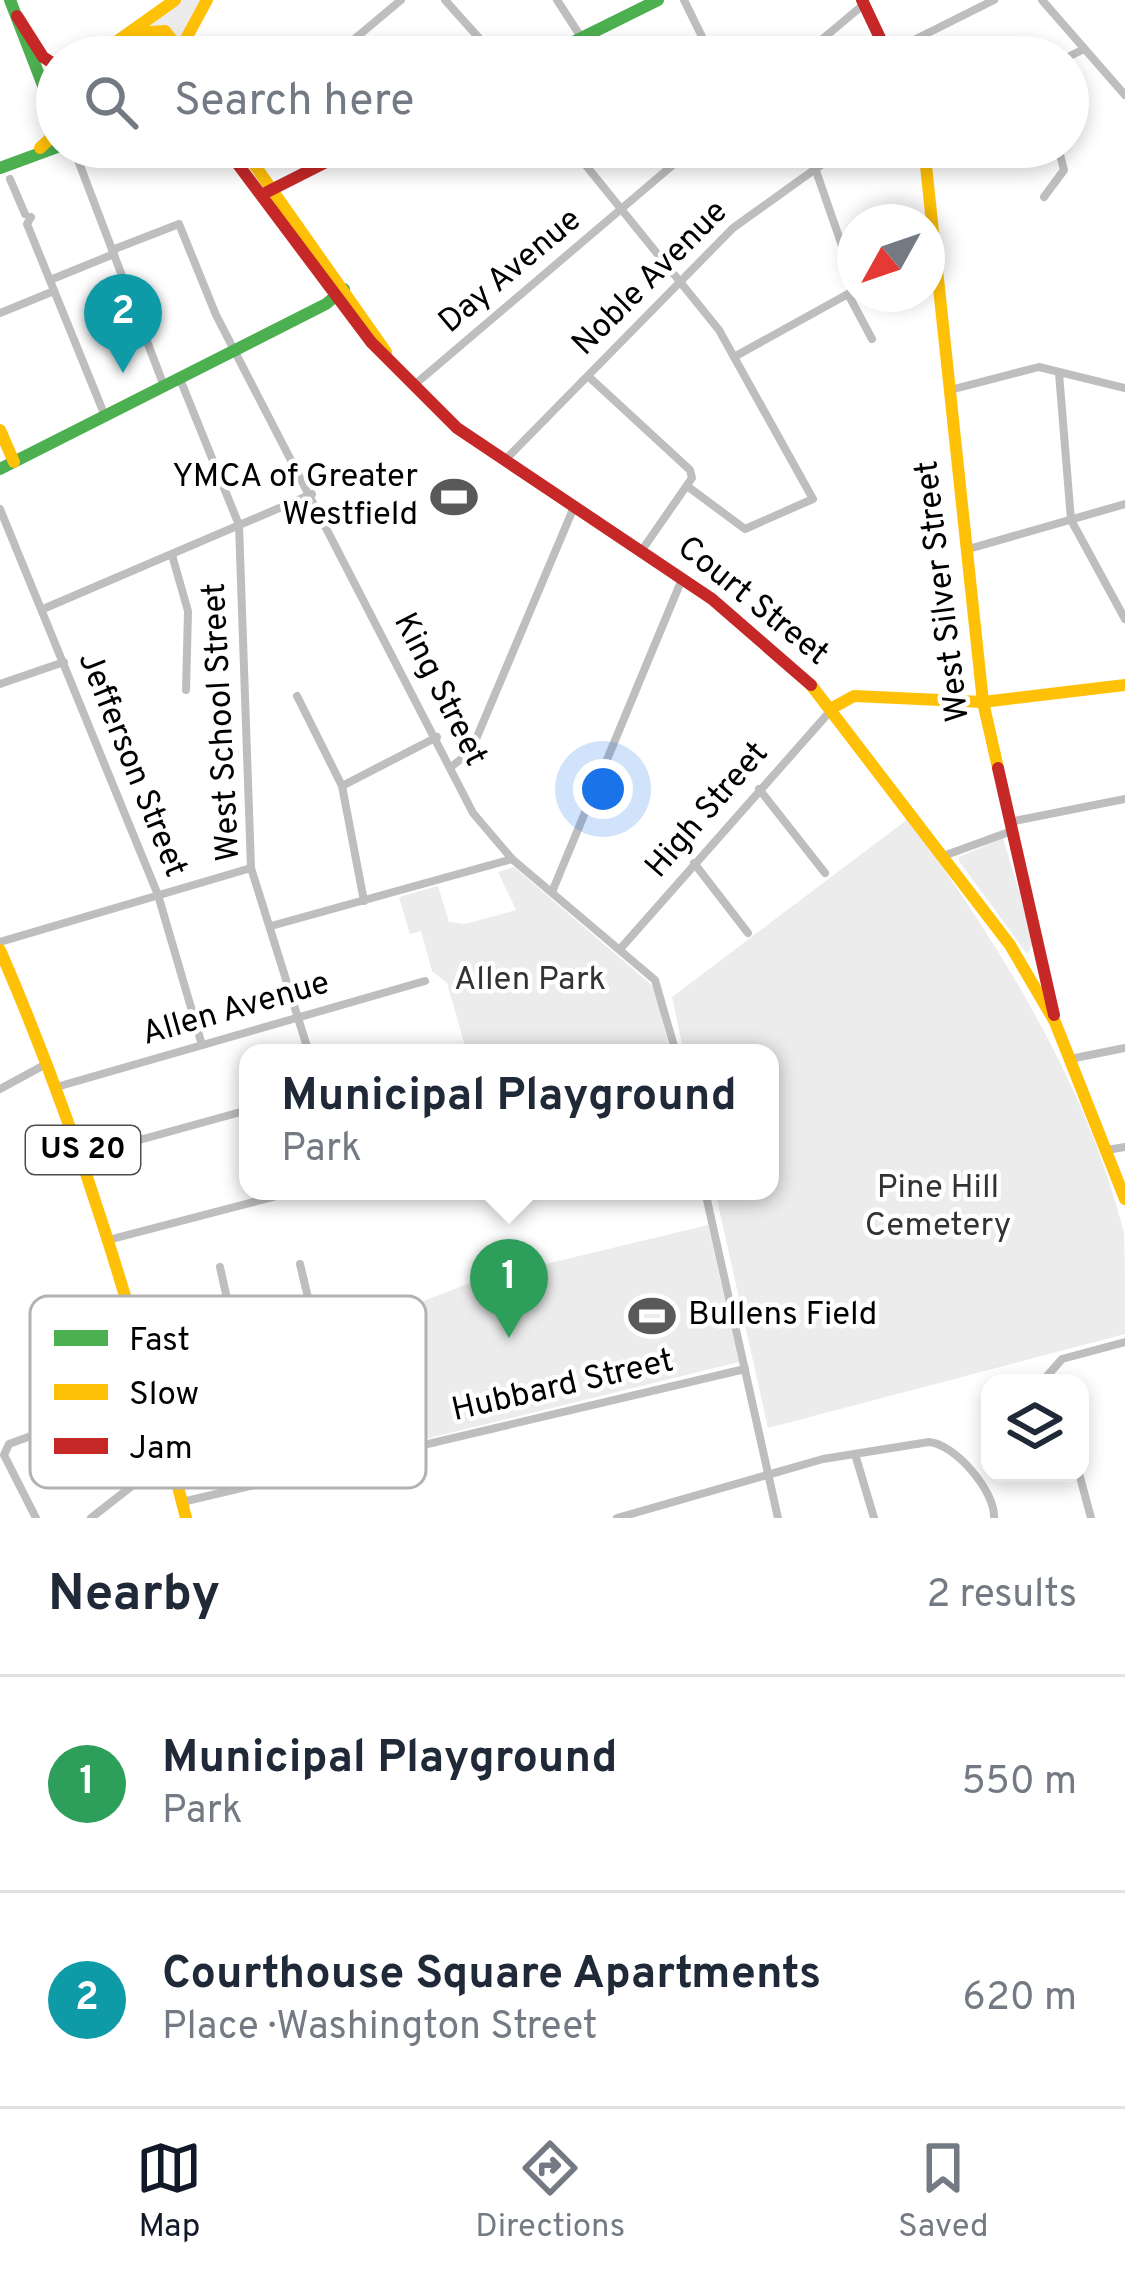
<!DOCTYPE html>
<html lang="en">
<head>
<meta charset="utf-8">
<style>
	:root { --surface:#fff; --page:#f2f2f3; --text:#1f2937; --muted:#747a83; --line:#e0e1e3; --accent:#111827 }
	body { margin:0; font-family:Overpass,sans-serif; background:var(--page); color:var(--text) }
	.controls { position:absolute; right:36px; bottom:36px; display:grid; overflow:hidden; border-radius:24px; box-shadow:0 6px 18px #0003 }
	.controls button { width:108px; height:108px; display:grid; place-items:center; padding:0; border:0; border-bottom:3px solid var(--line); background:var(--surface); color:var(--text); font:60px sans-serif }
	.compass { position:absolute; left:837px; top:204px; width:108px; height:108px; border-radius:50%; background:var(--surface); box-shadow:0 6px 18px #0003; rotate:230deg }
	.you { position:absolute; left:603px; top:789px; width:42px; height:42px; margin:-30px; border:9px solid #fff; border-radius:50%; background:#1a73e8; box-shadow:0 0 0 18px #1a73e833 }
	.badge { display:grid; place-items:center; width:78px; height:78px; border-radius:50%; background:var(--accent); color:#fff; font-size:39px; font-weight:700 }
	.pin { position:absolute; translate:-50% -99px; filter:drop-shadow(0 3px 6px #0008) }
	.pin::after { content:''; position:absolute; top:63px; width:42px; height:36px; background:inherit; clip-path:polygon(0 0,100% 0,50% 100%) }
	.popup { position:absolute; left:239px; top:1044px; width:540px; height:156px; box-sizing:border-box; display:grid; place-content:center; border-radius:24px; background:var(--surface); filter:drop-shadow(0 3px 9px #0005); font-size:39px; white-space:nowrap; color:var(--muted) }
	.popup b { font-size:45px; color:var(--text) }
	.popup::after { content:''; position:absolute; left:50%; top:100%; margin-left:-24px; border:24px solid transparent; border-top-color:var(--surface) }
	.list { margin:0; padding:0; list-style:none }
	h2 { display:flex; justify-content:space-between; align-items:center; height:156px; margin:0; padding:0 48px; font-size:51px }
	h2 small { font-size:39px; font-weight:400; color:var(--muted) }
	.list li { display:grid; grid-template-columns:78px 1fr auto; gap:36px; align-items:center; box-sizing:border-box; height:216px; padding:0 48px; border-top:3px solid var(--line) }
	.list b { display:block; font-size:45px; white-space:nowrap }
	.list p { margin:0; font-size:39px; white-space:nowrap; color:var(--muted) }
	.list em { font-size:39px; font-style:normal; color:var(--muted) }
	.icon { flex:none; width:66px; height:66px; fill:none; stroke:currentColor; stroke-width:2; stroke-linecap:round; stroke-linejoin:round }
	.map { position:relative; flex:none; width:1125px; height:1518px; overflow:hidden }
	.search { position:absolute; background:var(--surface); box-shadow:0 6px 18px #0003; left:36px; right:36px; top:36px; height:132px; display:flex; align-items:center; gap:30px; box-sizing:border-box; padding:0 42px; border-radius:66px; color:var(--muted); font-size:45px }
	.sheet { height:588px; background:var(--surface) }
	nav { display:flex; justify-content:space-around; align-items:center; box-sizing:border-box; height:168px; border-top:3px solid var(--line); background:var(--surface); font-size:33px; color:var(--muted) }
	nav a { display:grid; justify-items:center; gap:6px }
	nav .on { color:var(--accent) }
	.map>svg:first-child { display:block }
	.green { fill:#ececec }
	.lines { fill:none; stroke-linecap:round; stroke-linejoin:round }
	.street { stroke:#bebebe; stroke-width:8 }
	.fast { stroke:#4caf50; stroke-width:12 }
	.slow { stroke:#ffc107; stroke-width:12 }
	.jam { stroke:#c62828; stroke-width:12 }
	.labels { text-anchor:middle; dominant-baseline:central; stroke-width:9; stroke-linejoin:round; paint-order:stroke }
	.shield { fill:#fff; stroke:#4c4c4c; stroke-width:3 }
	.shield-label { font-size:30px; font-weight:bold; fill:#000 }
	.street-label { font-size:33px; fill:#000; stroke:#fff }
	.poi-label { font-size:33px; fill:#000; stroke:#fff; text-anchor:end }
	.park-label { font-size:33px; fill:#333; stroke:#fff }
	.key { fill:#fff; stroke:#b2b2b2; stroke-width:3 }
	.key-label { font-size:33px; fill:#000 }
</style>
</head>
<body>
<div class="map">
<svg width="1125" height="1518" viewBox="0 0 1125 1518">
	<rect width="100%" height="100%" fill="#fff"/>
	<!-- green -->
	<g class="green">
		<polygon points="174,0 207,0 176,57 95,57"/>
		<path d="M908,819C998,942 1087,1084 1124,1233C1125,1264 1125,1303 1125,1334L768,1428L715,1191H770V1053H684L672,997Z"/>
		<polygon points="1003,838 1034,942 1027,954 959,861 959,857"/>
		<polygon points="514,867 655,988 670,1053 467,1053 447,983 432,971 421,931 410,934 399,897 438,886 449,922 465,924 516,910 498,872"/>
		<polygon points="708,1225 739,1362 230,1487 214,1414 170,1425 157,1369 388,1315 475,1281"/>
	</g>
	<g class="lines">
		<!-- street -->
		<g class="street">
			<polyline points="445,0 496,57"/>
			<polyline points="557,0 581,37"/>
			<polyline points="684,0 712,57"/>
			<polyline points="1042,0 1125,95"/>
			<polyline points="888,53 994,0"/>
			<polyline points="333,57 401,0"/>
			<polyline points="801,57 863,5"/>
			<polyline points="1068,57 1084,49"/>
			<polyline points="73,147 164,386"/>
			<polyline points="571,147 719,330 813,499 745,529 687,486"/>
			<polyline points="815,168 855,283"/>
			<polyline points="10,179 25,214"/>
			<polyline points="1044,197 1064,170 1058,147"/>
			<polyline points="31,217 27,224 105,416"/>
			<polyline points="112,250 179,224 216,315 473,813 512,859 655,980 676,1053"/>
			<polyline points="50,280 114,254"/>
			<polyline points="0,313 54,291"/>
			<polyline points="734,357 848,294 872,339"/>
			<polyline points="1059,373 1071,520 1125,619"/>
			<polyline points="588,376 690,470 692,478 642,550"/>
			<polyline points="180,379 239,525 251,868 309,1053"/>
			<polyline points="413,386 694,147"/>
			<polyline points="950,390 1039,367 1125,388"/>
			<polyline points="504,461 733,228 846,147"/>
			<polyline points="0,509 158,895 202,1045"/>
			<polyline points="965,550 1125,504"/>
			<polyline points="172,555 188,611 186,690"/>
			<polyline points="43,609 312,494"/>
			<polyline points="0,684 64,662"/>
			<polyline points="297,696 342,786 364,901"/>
			<polyline points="451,767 471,751 574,507"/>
			<polyline points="342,786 437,737"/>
			<polyline points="759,789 825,873"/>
			<polyline points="1009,822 1125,799"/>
			<polyline points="946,855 1009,832"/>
			<polyline points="694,863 748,933"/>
			<polyline points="552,892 682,579"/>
			<polyline points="271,926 512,859"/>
			<polyline points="0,942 251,868"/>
			<polyline points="621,948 833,708"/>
			<polyline points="1070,1059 1125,1048"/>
			<polyline points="60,1086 425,981"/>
			<polyline points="0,1089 48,1063"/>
			<polyline points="1107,1150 1125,1147"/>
			<polyline points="85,1155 248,1110"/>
			<polyline points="705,1191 778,1518"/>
			<polyline points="112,1239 296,1191"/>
			<polyline points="220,1267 237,1344"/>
			<polyline points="148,1364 315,1327 300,1264"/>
			<polyline points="1041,1383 1062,1359 1125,1342"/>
			<polyline points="855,1454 874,1518"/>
			<polyline points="1079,1473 1091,1518"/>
			<polyline points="182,1502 745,1369"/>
			<polyline points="36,1518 4,1455 9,1444 153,1391"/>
			<polyline points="91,1518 169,1457"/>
			<path d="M617,1518L823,1459L929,1442C955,1444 996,1492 994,1518"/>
		</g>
		<!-- fast -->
		<g class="fast">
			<polyline points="10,0 46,93"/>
			<polyline points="543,57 658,0"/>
			<polyline points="0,168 57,147"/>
			<polyline points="0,469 326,304 344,289"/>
		</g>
		<!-- slow -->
		<g class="slow">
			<polyline points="136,33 165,31 180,50"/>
			<polyline points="95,57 175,0"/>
			<polyline points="176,57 207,0"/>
			<polyline points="57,85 46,93 57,111"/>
			<polyline points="242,147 386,352"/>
			<polyline points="924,147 983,702 998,768"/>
			<polyline points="40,148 54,135 56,110"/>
			<polyline points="0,430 14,462"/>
			<polyline points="811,685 1010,945 1055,1022 1125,1199"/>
			<polyline points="834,707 854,696 983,702 1125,685"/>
			<path d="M0,950C80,1134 137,1324 186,1518"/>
		</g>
		<!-- jam -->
		<g class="jam">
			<polyline points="862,0 889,57"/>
			<polyline points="17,16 43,57 57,66"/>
			<polyline points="225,147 371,342 457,428 712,599 811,685"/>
			<polyline points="267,192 356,147"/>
			<polyline points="998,768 1054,1015"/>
		</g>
	</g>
	<!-- icons -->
	<defs>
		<symbol id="stadium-bare" viewBox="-9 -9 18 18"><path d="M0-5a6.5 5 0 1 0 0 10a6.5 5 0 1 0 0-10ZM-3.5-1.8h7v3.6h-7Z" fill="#595959" stroke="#fff" stroke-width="2.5" paint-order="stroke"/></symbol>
	</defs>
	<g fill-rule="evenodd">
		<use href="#stadium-bare" x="421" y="464" width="66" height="66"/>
		<use href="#stadium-bare" x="619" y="1283" width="66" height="66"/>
	</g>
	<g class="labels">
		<!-- shield labels -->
		<rect class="shield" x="26" y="1126" width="114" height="48" rx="9"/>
		<g class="shield-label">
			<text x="83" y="1150">US 20</text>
		</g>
		<!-- street labels -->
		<g class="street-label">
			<text transform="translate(511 272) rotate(-40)">Day Avenue</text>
			<text transform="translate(651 279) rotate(-45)">Noble Avenue</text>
			<text transform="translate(944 591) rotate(-97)">West Silver Street</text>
			<text transform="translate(752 602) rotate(39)">Court Street</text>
			<text transform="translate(439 690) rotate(63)">King Street</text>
			<text transform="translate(223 722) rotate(-93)">West School Street</text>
			<text transform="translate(131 765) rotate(68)">Jefferson Street</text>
			<text transform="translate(708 811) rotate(-49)">High Street</text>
			<text transform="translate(236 1010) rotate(-16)">Allen Avenue</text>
			<text transform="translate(563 1387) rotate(-13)">Hubbard Street</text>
		</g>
		<!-- poi labels -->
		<g class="poi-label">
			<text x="418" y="478">YMCA of Greater<tspan x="418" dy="38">Westfield</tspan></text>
			<text x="688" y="1316" text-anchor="start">Bullens Field</text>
		</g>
		<!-- park labels -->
		<g class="park-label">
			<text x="530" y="981">Allen Park</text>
			<text x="938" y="1189">Pine Hill<tspan x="938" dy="38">Cemetery</tspan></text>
		</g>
	</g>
	<!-- legend -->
	<rect x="30" y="1296" width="396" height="192" rx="18" class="key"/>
	<rect x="54" y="1330" width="54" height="16" fill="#4caf50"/>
	<rect x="54" y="1384" width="54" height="16" fill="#ffc107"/>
	<rect x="54" y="1438" width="54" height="16" fill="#c62828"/>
	<g class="key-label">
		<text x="129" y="1350">Fast</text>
		<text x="129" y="1404">Slow</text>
		<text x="129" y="1458">Jam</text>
	</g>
</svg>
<div class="controls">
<button><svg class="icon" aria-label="layers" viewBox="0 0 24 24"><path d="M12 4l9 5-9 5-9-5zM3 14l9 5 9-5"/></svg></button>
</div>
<svg class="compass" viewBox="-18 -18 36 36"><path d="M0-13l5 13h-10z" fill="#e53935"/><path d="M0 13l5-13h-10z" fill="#747a83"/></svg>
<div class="you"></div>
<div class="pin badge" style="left:509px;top:1338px;background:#2e9e5b">1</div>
<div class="popup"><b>Municipal Playground</b>Park</div>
<div class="pin badge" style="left:123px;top:373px;background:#0f9aa8">2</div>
<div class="search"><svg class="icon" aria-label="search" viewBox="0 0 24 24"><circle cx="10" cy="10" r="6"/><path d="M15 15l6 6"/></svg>Search here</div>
</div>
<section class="sheet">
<h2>Nearby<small>2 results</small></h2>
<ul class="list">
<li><span class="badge" style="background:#2e9e5b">1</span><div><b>Municipal Playground</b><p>Park</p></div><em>550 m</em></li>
<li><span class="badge" style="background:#0f9aa8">2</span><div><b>Courthouse Square Apartments</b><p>Place · Washington Street</p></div><em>620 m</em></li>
</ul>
</section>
<nav>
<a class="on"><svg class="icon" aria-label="map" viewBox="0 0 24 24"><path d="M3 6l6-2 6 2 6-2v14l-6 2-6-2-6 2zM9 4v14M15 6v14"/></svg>Map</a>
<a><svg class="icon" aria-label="directions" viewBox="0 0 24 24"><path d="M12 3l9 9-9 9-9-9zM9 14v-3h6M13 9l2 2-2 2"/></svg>Directions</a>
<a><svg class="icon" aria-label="saved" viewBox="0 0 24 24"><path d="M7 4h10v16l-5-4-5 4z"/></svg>Saved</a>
</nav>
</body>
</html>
